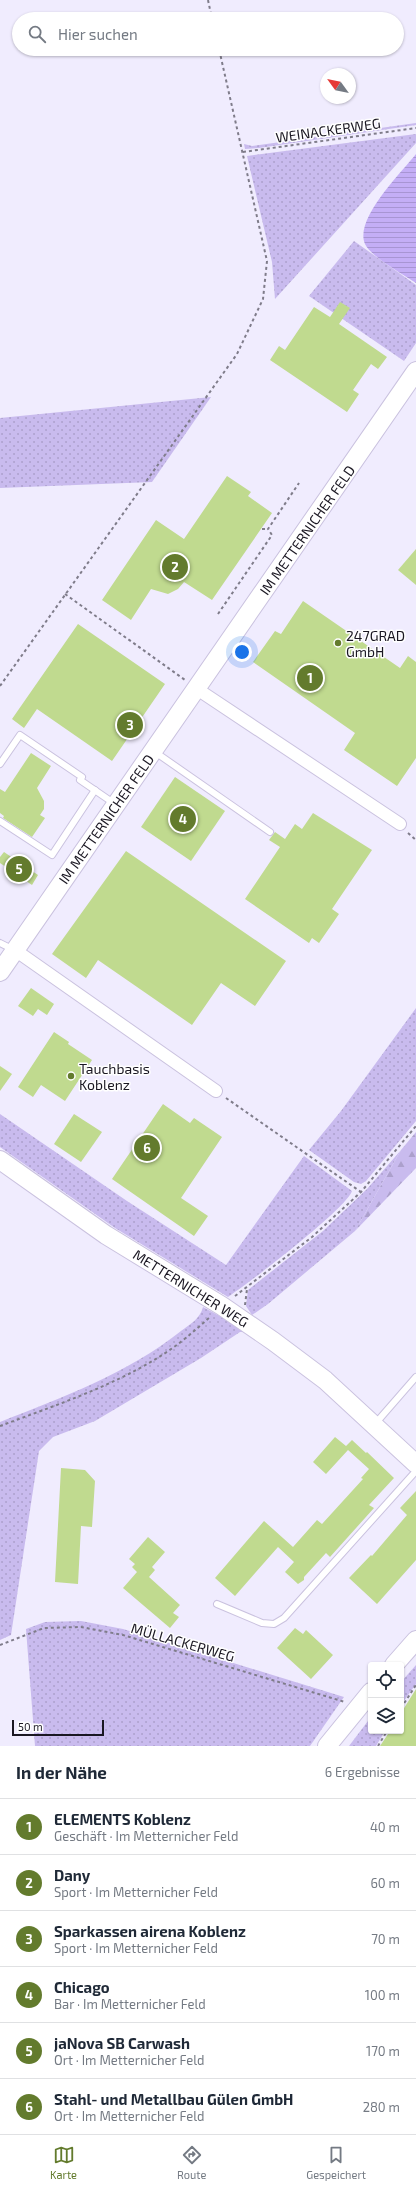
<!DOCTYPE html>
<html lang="de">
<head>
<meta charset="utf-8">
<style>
	:root { --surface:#fff; --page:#f2f2f3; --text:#1f2937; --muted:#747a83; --line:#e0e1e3; --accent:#637b2d }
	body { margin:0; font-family:"Exo 2",sans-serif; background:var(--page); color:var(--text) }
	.controls { position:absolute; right:12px; bottom:12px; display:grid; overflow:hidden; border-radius:4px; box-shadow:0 1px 3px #0004 }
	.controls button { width:36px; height:36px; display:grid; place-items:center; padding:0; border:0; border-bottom:1px solid var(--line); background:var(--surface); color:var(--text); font:20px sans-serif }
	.compass { position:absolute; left:320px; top:68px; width:36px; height:36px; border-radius:50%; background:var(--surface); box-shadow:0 1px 3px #0004; rotate:303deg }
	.scale { position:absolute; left:12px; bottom:10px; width:92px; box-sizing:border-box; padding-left:4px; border:2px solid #1a1722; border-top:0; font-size:11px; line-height:14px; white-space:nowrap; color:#1a1722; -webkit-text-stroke:3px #fff; paint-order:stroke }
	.you { position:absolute; left:242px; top:652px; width:14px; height:14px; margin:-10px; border:3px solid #fff; border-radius:50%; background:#1a73e8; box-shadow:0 0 0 6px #1a73e833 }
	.badge { display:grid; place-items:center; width:26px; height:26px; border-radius:50%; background:var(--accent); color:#fff; font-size:13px; font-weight:700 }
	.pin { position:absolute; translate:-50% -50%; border:2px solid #fff; box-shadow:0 1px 4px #0006 }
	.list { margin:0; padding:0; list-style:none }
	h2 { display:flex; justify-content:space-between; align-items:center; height:52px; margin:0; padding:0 16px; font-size:17px }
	h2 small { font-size:13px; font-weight:400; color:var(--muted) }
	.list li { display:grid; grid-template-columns:26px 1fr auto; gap:12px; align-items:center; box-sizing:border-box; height:56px; padding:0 16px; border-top:1px solid var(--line) }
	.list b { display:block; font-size:15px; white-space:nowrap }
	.list p { margin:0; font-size:13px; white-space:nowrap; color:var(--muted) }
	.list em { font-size:13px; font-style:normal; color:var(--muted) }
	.icon { flex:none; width:22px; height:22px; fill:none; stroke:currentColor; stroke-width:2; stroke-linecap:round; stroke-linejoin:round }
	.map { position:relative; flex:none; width:416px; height:1746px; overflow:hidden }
	.search { position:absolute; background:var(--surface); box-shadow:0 1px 3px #0004; left:12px; right:12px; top:12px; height:44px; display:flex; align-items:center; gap:10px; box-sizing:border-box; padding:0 14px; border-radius:22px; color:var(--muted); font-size:15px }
	.sheet { height:388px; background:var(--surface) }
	nav { display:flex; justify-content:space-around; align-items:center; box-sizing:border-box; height:56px; border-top:1px solid var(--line); background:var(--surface); font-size:11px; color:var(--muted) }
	nav a { display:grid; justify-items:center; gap:2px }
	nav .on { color:var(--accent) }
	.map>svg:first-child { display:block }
	.grass { fill:url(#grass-dots) }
	.forest { fill:url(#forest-firs) }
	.water { fill:url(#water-rules) }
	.building { fill:#c0da8f }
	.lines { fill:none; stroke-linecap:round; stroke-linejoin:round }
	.lane-casing { stroke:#cac2df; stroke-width:8 }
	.street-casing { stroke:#cac2df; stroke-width:14 }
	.secondary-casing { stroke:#cac2df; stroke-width:20 }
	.path { stroke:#7f7c8a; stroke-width:2; stroke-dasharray:3 3; stroke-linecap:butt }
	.lane { stroke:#fff; stroke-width:6 }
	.street { stroke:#fff; stroke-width:12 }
	.secondary { stroke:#fff; stroke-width:18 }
	.poi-dot { fill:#637b2d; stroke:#fff; stroke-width:1.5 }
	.labels { text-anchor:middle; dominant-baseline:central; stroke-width:3; stroke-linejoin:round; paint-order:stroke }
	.street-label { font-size:14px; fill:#1a1722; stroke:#fff }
	.poi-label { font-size:14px; fill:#1a1722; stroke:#fff; text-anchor:start }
</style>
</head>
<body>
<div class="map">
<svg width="416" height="1746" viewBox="0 0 416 1746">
	<defs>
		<pattern id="grass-dots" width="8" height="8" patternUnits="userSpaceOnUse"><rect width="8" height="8" fill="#c9bbee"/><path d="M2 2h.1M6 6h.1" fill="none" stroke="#aca0cc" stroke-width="1.8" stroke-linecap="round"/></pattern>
		<pattern id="forest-firs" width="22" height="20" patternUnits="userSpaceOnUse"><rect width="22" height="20" fill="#c9bbee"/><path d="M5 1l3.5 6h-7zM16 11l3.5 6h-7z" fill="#aca0cc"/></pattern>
		<pattern id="water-rules" width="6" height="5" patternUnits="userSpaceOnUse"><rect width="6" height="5" fill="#c4aef6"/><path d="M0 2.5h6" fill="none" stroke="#a895d3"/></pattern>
	</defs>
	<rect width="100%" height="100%" fill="#f0ecfe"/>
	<!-- grass -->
	<g class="grass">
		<polygon points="416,123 416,125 259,148 245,149 244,144 252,146"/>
		<polygon points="416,134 416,143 275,299 272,262 247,156"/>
		<polygon points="354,241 416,285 416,343 404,361 309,296"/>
		<polygon points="211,397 152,482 0,488 0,418"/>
		<polygon points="416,1008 416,1121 366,1181 361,1184 354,1182 309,1150 341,1111"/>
		<path d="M0,1114L127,1201L226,1265L304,1156L352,1191C346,1209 249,1283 228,1297L115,1228L0,1147Z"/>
		<polygon points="401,1150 355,1231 268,1304 252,1315 246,1306 248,1290 323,1231 367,1189"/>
		<path d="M203,1307L249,1332H240L201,1358L95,1421L53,1437L39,1451L11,1635L0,1640V1422C63,1397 127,1374 181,1331C190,1324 200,1319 203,1307Z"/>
		<polygon points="81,1621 123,1629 344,1697 310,1746 35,1746 26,1629 45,1622"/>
		<polygon points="416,1665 416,1684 401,1705 401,1682"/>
		<polygon points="371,1717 371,1731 385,1731 376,1746 349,1746"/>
	</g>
	<!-- forest -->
	<polygon class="forest" points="416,1132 416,1168 355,1231 401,1150"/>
	<!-- water -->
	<path class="water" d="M416,154V283C404,275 370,256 365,244C354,219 401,173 416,154Z"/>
	<!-- building -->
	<g class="building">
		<polygon points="340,302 350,308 339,324 387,357 378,369 371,364 353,390 359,394 347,412 270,360 279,346 285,350 314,307 330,317"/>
		<polygon points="227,476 251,492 248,496 272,513 212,600 184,582 178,589 168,594 151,589 131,620 102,600 156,520 184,539"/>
		<polygon points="416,549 416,585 398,570"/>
		<polygon points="303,601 400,668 408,656 416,662 416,758 397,786 344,750 355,733 253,662 275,631 281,634"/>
		<polygon points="78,624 165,684 112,761 37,709 24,728 12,719"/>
		<polygon points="31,753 51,766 37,788 44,801 44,809 40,815 45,818 32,837 3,818 4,816 0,813 0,789 5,792"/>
		<polygon points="175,777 225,811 191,861 141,827"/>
		<polygon points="313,813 372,850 332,909 339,914 319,943 312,938 309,943 245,899 280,847 269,840 275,832 285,839 295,824 302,829"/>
		<polygon points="126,851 286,961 255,1006 221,983 192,1025 98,960 86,978 52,954"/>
		<polygon points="4,852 38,875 32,885 0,863 0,857"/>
		<polygon points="31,988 54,1004 47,1015 38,1009 33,1016 18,1006"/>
		<polygon points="54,1032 69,1042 68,1044 92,1060 65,1101 41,1085 33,1097 18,1087"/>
		<polygon points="0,1066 12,1074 0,1091"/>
		<polygon points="163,1104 190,1123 194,1118 222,1137 181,1198 208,1216 194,1236 112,1179"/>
		<polygon points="74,1114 102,1132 81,1162 54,1144"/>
		<polygon points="335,1437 346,1446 352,1440 366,1453 367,1452 394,1478 369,1505 374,1508 330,1557 326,1553 304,1577 304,1580 298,1584 285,1572 294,1562 278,1547 235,1596 215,1578 264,1521 293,1547 317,1520 322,1524 363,1479 361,1478 369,1469 348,1450 326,1474 313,1462"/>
		<polygon points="61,1468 85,1470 95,1481 92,1527 81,1526 78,1584 55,1582"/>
		<polygon points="416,1491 416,1560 377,1604 349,1578 371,1555 372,1556 407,1515 400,1508"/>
		<polygon points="148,1537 165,1552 152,1567 155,1570 149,1577 180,1605 173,1613 179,1617 170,1628 123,1588 137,1572 132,1567 135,1564 129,1559"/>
		<polygon points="295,1628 303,1634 306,1630 333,1655 311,1679 277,1648"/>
		<polygon points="416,1689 416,1746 380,1746 390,1731 401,1731 401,1713"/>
	</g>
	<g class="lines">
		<defs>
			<g id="lane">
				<polyline points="155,752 270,832"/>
				<polyline points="0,764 20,735 82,777 80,780 115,804"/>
				<polyline points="0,821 52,855 95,790"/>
				<polyline points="0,943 14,950"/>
				<polyline points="375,1424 416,1377"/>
				<polyline points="217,1604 262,1623 274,1624 284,1618 416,1471"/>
			</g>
			<g id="street">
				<polyline points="197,689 400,824"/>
				<polyline points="15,950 216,1091"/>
			</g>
			<g id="secondary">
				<polyline points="0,972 416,371"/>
				<polyline points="0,1160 106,1235 222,1306 273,1341 325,1380 416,1464"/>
				<polyline points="394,1665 416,1640"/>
				<polyline points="327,1746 371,1692"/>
			</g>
		</defs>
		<!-- lane casing -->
		<use href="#lane" class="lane-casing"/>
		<!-- street casing -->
		<use href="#street" class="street-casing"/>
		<!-- secondary casing -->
		<use href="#secondary" class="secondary-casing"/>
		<!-- path -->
		<g class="path">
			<polyline points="208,0 212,19"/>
			<polyline points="243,152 416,128"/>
			<polyline points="262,529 268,529"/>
			<polyline points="65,594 185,680"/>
			<polyline points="218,614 272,535 268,529 299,483"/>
			<polyline points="0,686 237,354 263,299 267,261 219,49"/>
			<polyline points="408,833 416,840"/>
			<polyline points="226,1098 361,1192"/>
			<polyline points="235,1296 312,1237 361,1192 416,1126"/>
			<polyline points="245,1305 247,1289"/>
			<path d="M0,1426C59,1404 132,1380 182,1341C192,1333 201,1325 210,1317"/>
			<polyline points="0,1645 44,1628 81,1627 123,1635 345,1702"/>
			<polyline points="401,1708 416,1685"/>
			<polyline points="378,1746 387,1731"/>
		</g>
		<!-- lane -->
		<use href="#lane" class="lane"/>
		<!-- street -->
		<use href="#street" class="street"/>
		<!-- secondary -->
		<use href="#secondary" class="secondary"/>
	</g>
	<!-- markers -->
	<g class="poi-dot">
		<circle cx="338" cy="643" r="4"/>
		<circle cx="71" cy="1076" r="4"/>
	</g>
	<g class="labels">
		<!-- street labels -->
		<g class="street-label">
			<text transform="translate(328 130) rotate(-8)">WEINACKERWEG</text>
			<text transform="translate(307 530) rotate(-55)">IM METTERNICHER FELD</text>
			<text transform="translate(106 819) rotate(-55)">IM METTERNICHER FELD</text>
			<text transform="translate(191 1288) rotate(32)">METTERNICHER WEG</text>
			<text transform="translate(183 1642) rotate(16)">MÜLLACKERWEG</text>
		</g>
		<!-- poi labels -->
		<g class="poi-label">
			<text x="346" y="635">247GRAD<tspan x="346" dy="16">GmbH</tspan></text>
			<text x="79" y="1068">Tauchbasis<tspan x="79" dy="16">Koblenz</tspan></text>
		</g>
	</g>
</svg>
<div class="controls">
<button><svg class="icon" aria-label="locate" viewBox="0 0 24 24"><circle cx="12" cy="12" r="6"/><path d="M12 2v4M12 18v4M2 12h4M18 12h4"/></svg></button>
<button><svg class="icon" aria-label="layers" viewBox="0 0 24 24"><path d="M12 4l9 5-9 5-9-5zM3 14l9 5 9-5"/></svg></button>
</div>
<svg class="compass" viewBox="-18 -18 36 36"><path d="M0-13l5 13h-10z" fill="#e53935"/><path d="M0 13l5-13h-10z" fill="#747a83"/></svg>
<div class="scale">50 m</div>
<div class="you"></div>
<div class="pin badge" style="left:310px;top:678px">1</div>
<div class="pin badge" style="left:175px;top:567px">2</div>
<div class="pin badge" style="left:130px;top:725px">3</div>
<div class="pin badge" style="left:183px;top:819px">4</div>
<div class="pin badge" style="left:19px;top:869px">5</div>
<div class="pin badge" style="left:147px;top:1148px">6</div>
<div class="search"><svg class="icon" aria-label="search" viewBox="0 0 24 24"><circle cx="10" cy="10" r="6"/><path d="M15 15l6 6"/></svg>Hier suchen</div>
</div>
<section class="sheet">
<h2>In der Nähe<small>6 Ergebnisse</small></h2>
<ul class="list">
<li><span class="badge">1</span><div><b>ELEMENTS Koblenz</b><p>Geschäft · Im Metternicher Feld</p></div><em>40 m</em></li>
<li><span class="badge">2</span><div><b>Dany</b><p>Sport · Im Metternicher Feld</p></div><em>60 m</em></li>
<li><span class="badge">3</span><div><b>Sparkassen airena Koblenz</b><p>Sport · Im Metternicher Feld</p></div><em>70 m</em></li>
<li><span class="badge">4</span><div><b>Chicago</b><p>Bar · Im Metternicher Feld</p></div><em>100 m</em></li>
<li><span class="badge">5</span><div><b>jaNova SB Carwash</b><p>Ort · Im Metternicher Feld</p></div><em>170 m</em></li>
<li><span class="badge">6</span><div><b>Stahl- und Metallbau Gülen GmbH</b><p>Ort · Im Metternicher Feld</p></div><em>280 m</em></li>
</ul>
</section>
<nav>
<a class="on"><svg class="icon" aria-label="map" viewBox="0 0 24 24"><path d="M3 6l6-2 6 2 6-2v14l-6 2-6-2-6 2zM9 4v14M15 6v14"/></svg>Karte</a>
<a><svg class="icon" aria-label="directions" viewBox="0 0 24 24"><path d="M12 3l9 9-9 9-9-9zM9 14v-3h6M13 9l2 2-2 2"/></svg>Route</a>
<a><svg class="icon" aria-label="saved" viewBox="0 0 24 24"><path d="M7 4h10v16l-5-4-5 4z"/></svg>Gespeichert</a>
</nav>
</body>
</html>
